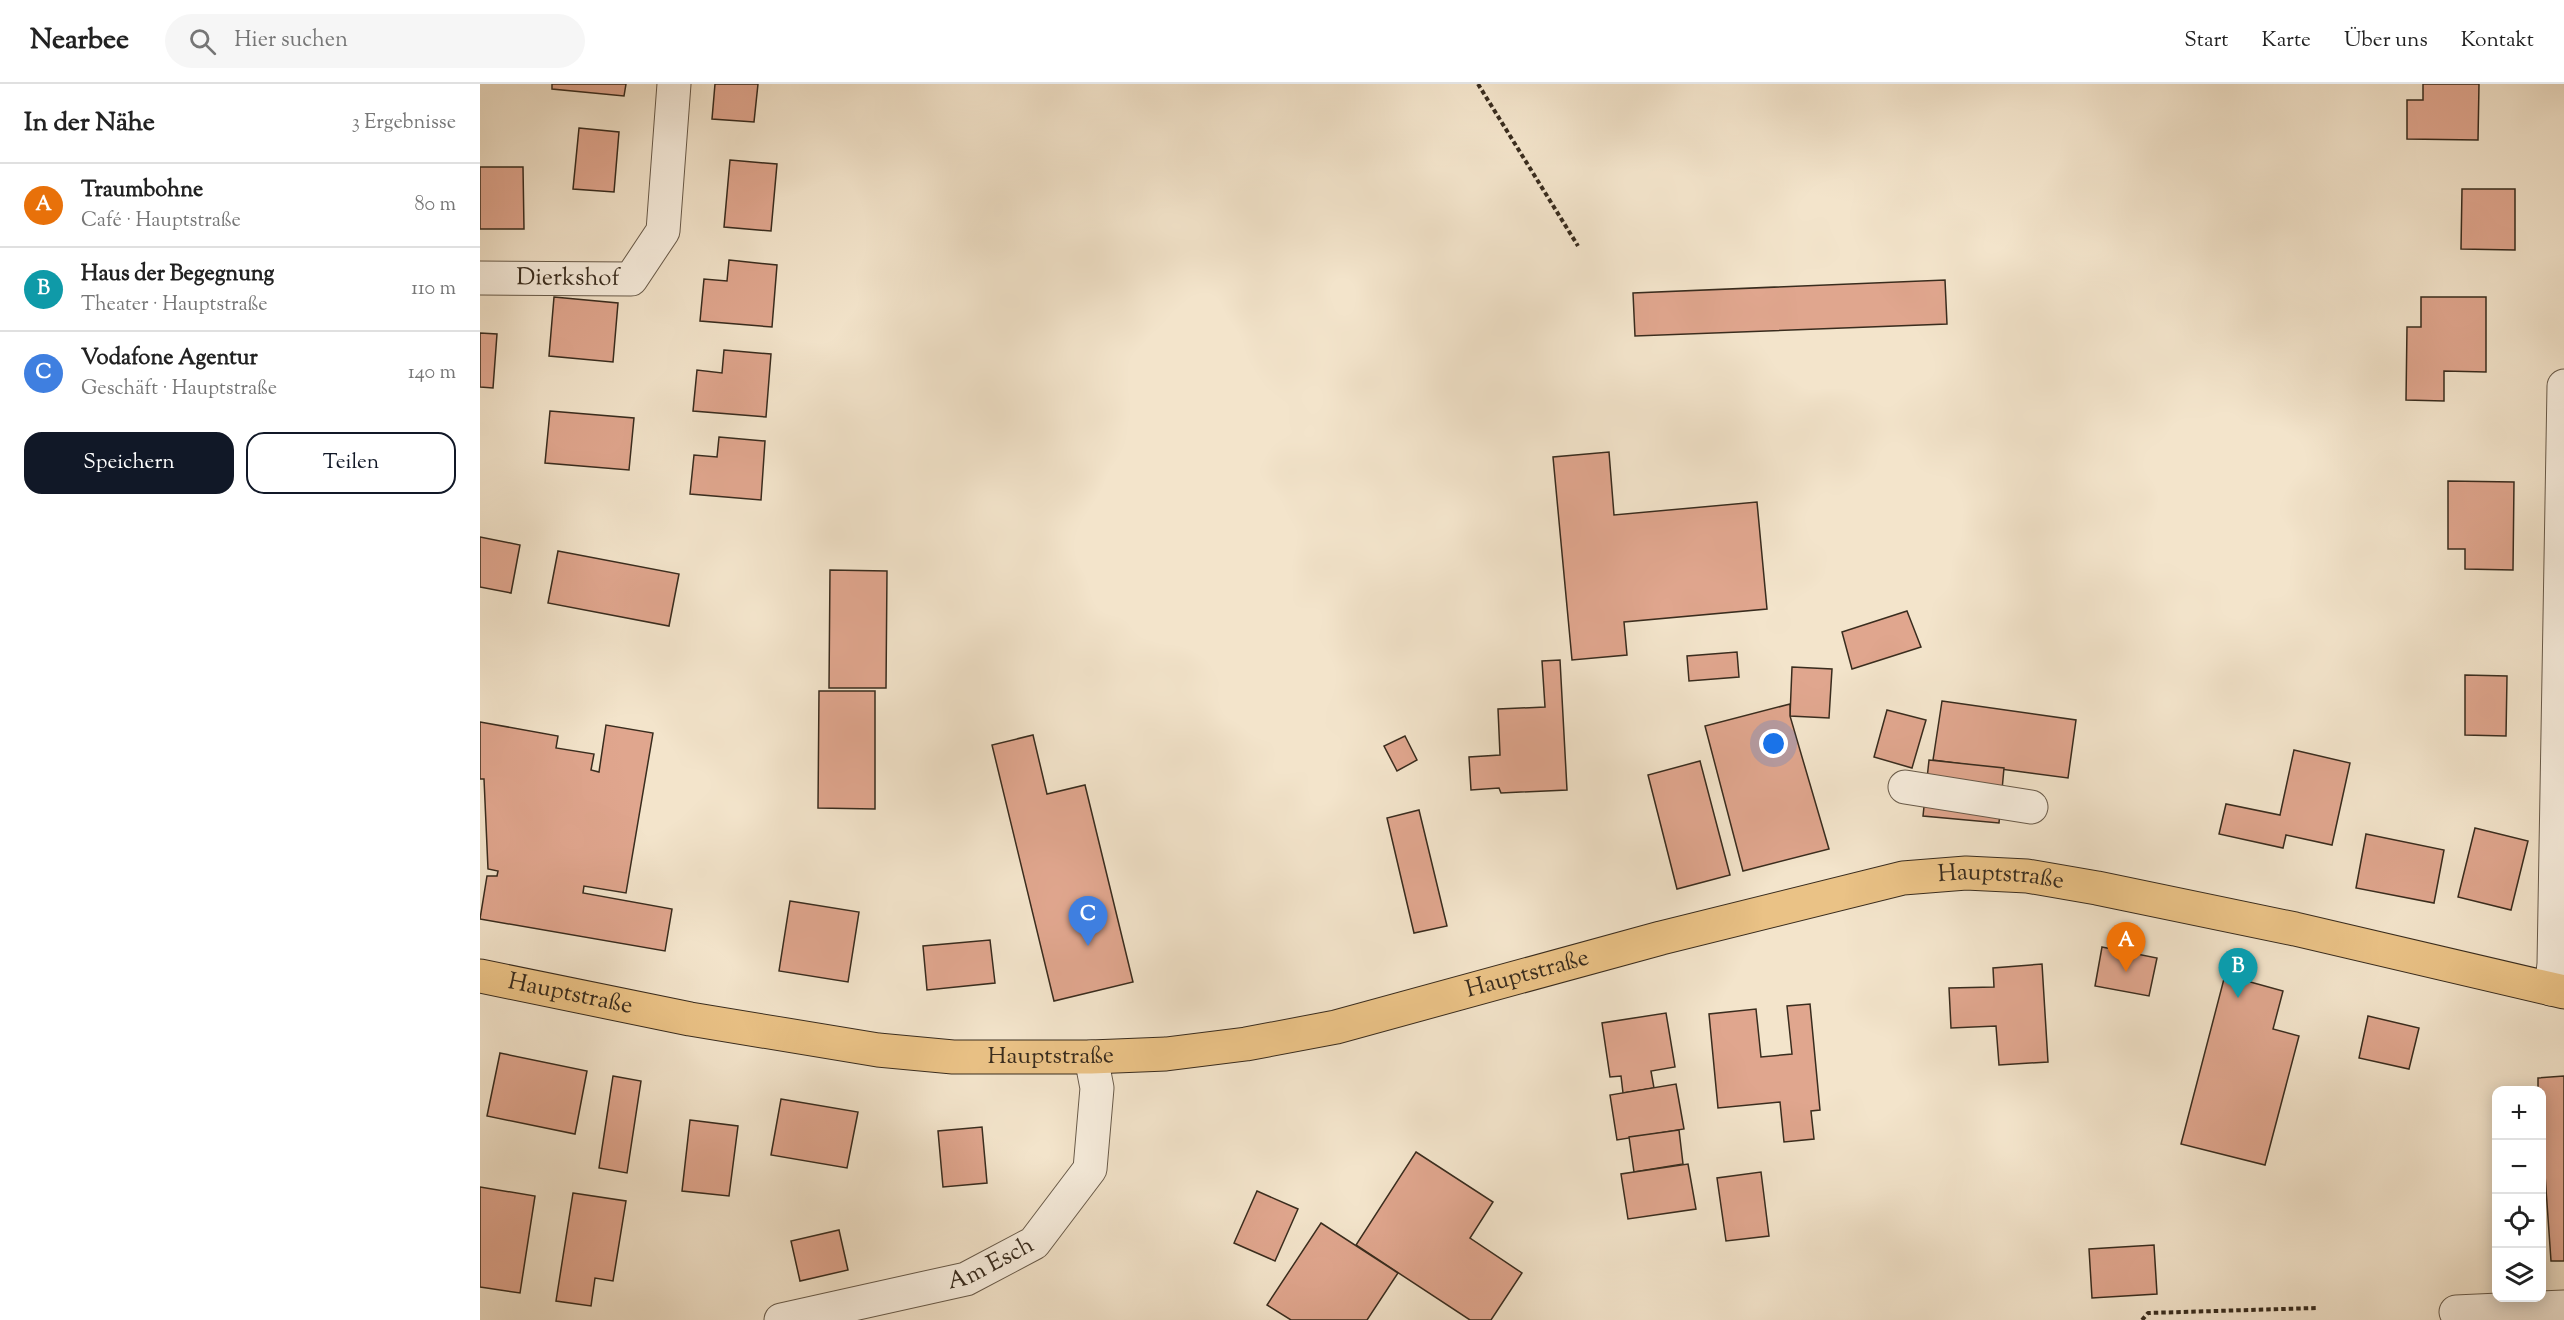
<!DOCTYPE html>
<html lang="de">
<head>
<meta charset="utf-8">
<style>
	:root { --surface:#fff; --page:#f6f6f6; --text:#222; --muted:#767676; --line:#e0e0e0; --accent:#111827 }
	body { margin:0; font-family:"Sorts Mill Goudy",serif; background:var(--page); color:var(--text) }
	.controls { position:absolute; right:18px; bottom:18px; display:grid; overflow:hidden; border-radius:12px; box-shadow:0 3px 15px #0003 }
	.controls button { width:54px; height:54px; display:grid; place-items:center; padding:0; border:0; border-bottom:2px solid var(--line); background:var(--surface); color:var(--text); font:30px sans-serif }
	.you { position:absolute; left:1294px; top:660px; width:21px; height:21px; margin:-15px; border:4px solid #fff; border-radius:50%; background:#1a73e8; box-shadow:0 0 0 9px #1a73e833 }
	.badge { display:grid; place-items:center; width:39px; height:39px; border-radius:50%; background:var(--accent); color:#fff; font-size:20px; font-weight:700 }
	.pin { position:absolute; translate:-50% -50px; filter:drop-shadow(0 2px 3px #0008) }
	.pin::after { content:''; position:absolute; top:32px; width:21px; height:18px; background:inherit; clip-path:polygon(0 0,100% 0,50% 100%) }
	.list { margin:0; padding:0; list-style:none }
	h2 { display:flex; justify-content:space-between; align-items:center; height:78px; margin:0; padding:0 24px; font-size:26px }
	h2 small { font-size:20px; font-weight:400; color:var(--muted) }
	.list li { display:grid; grid-template-columns:39px 1fr auto; gap:18px; align-items:center; box-sizing:border-box; height:84px; padding:0 24px; border-top:2px solid var(--line) }
	.list b { display:block; font-size:22px; white-space:nowrap }
	.list p { margin:0; font-size:20px; white-space:nowrap; color:var(--muted) }
	.list em { font-size:20px; font-style:normal; color:var(--muted) }
	.actions { display:flex; gap:12px; padding:18px 24px }
	.actions a { flex:1; padding:14px 0; border:2px solid var(--accent); border-radius:18px; text-align:center; font-size:21px; color:var(--accent) }
	.actions .main { background:var(--accent); color:#fff }
	.icon { flex:none; width:33px; height:33px; fill:none; stroke:currentColor; stroke-width:2; stroke-linecap:round; stroke-linejoin:round }
	.map { position:relative; flex:none; width:2084px; height:1236px; overflow:hidden }
	header { display:flex; align-items:center; gap:36px; box-sizing:border-box; height:84px; padding:0 30px; background:var(--surface); border-bottom:2px solid var(--line) }
	header strong { font-size:28px }
	nav { display:flex; gap:33px; margin-inline-start:auto; font-size:21px }
	.search { width:420px; height:54px; background:var(--page); display:flex; align-items:center; gap:15px; box-sizing:border-box; padding:0 21px; border-radius:33px; color:var(--muted); font-size:22px }
	main { display:flex }
	aside { flex:1; background:var(--surface) }
	.map>svg:first-child { display:block }
	.building { fill:#e0a68e; stroke:#392c1e; stroke-width:1.5 }
	.lines { fill:none; stroke-linecap:round; stroke-linejoin:round }
	.minor-casing { stroke:#685a49; stroke-width:35 }
	.major-casing { stroke:#392c1e; stroke-width:35 }
	.path { stroke:#392c1e; stroke-width:4; stroke-dasharray:4.5 3; stroke-linecap:butt }
	.minor { stroke:#f7eddd; stroke-width:33 }
	.major { stroke:#eac286; stroke-width:33 }
	.labels { text-anchor:middle; dominant-baseline:central; stroke-width:5; stroke-linejoin:round; paint-order:stroke }
	.street-label { font-size:24px; fill:#392c1e; stroke:#f7eddd }
</style>
</head>
<body>
<header>
<strong>Nearbee</strong>
<div class="search"><svg class="icon" aria-label="search" viewBox="0 0 24 24"><circle cx="10" cy="10" r="6"/><path d="M15 15l6 6"/></svg>Hier suchen</div>
<nav><a>Start</a><a>Karte</a><a>Über uns</a><a>Kontakt</a></nav>
</header>
<main>
<aside>
<h2>In der Nähe<small>3 Ergebnisse</small></h2>
<ul class="list">
<li><span class="badge" style="background:#e8710a">A</span><div><b>Traumbohne</b><p>Café · Hauptstraße</p></div><em>80 m</em></li>
<li><span class="badge" style="background:#0f9aa8">B</span><div><b>Haus der Begegnung</b><p>Theater · Hauptstraße</p></div><em>110 m</em></li>
<li><span class="badge" style="background:#3f7fe0">C</span><div><b>Vodafone Agentur</b><p>Geschäft · Hauptstraße</p></div><em>140 m</em></li>
</ul>
<div class="actions"><a class="main">Speichern</a><a>Teilen</a></div>
</aside>
<div class="map">
<svg width="2084" height="1236" viewBox="0 0 2084 1236">
	<rect width="100%" height="100%" fill="#f3e4cb"/>
	<filter id="stains"><feTurbulence type="fractalNoise" baseFrequency=".00333" numOctaves="4"/><feColorMatrix values="0 0 0 0 .2 0 0 0 0 .09 0 0 0 0 .02 0 0 0 .5 -.17"/></filter>
	<radialGradient id="worn" r=".72"><stop offset=".6" stop-color="#630" stop-opacity="0"/><stop offset="1" stop-color="#630" stop-opacity=".3"/></radialGradient>
	<!-- building -->
	<g class="building">
		<polygon points="72,0 146,0 144,12 72,5"/>
		<polygon points="235,0 278,0 274,38 232,35"/>
		<polygon points="1943,0 1999,0 1998,56 1927,55 1927,16 1943,16"/>
		<polygon points="99,44 139,48 134,108 93,105"/>
		<polygon points="250,76 297,80 291,147 244,143"/>
		<polygon points="0,83 43,83 44,145 0,145"/>
		<polygon points="1982,105 2035,105 2035,166 1981,165"/>
		<polygon points="249,176 297,181 292,243 220,237 224,195 247,197"/>
		<polygon points="1465,196 1467,240 1155,252 1153,209"/>
		<polygon points="74,213 138,219 133,278 69,272"/>
		<polygon points="1941,213 2006,213 2006,288 1964,287 1964,317 1926,316 1927,243 1941,243"/>
		<polygon points="0,249 17,250 13,304 0,303"/>
		<polygon points="244,266 291,270 286,333 213,327 217,286 242,289"/>
		<polygon points="70,327 154,334 149,386 65,379"/>
		<polygon points="239,353 285,357 281,416 210,410 214,371 237,373"/>
		<polygon points="1129,368 1134,431 1277,418 1287,525 1144,538 1147,571 1092,576 1073,373"/>
		<polygon points="1968,397 2034,398 2033,486 1985,485 1985,465 1968,465"/>
		<polygon points="0,453 40,461 31,509 0,503"/>
		<polygon points="78,467 199,490 189,542 68,519"/>
		<polygon points="350,486 407,487 406,604 349,604"/>
		<polygon points="1427,527 1441,563 1372,585 1362,548"/>
		<polygon points="1257,568 1259,593 1209,597 1207,572"/>
		<polygon points="1080,576 1087,706 1021,709 1019,704 991,706 989,673 1020,671 1018,625 1065,623 1062,577"/>
		<polygon points="1312,583 1352,585 1349,634 1310,632"/>
		<polygon points="1985,591 2027,592 2026,652 1985,651"/>
		<polygon points="339,607 395,607 395,725 338,724"/>
		<polygon points="1462,617 1596,636 1588,694 1453,676"/>
		<polygon points="1310,620 1310,632 1349,765 1263,787 1225,642"/>
		<polygon points="1407,626 1446,636 1432,684 1394,673"/>
		<polygon points="0,638 78,652 76,664 114,670 111,686 119,688 126,641 173,649 146,809 104,802 103,809 192,825 185,867 0,835 7,792 17,792 18,787 8,785 4,695 0,695"/>
		<polygon points="553,651 567,710 605,701 653,898 574,917 512,661"/>
		<polygon points="925,652 937,676 917,687 904,662"/>
		<polygon points="1814,666 1870,679 1852,761 1806,751 1803,764 1739,750 1746,720 1800,731"/>
		<polygon points="1449,676 1524,684 1519,739 1443,732"/>
		<polygon points="1220,677 1250,791 1197,805 1168,691"/>
		<polygon points="939,726 967,842 934,849 907,734"/>
		<polygon points="1995,744 2048,757 2031,826 1978,813"/>
		<polygon points="1886,750 1964,766 1954,819 1876,804"/>
		<polygon points="310,817 379,828 368,898 299,887"/>
		<polygon points="510,856 515,899 447,906 443,862"/>
		<polygon points="1622,863 1677,874 1669,912 1615,902"/>
		<polygon points="1562,880 1568,978 1519,981 1516,942 1471,944 1469,904 1514,903 1513,884"/>
		<polygon points="1745,891 1803,907 1793,945 1819,952 1785,1081 1701,1060"/>
		<polygon points="1330,920 1340,1026 1331,1027 1334,1055 1304,1058 1300,1018 1238,1024 1229,930 1276,925 1281,973 1312,970 1307,922"/>
		<polygon points="1186,929 1195,983 1171,987 1174,1004 1143,1009 1141,992 1130,993 1122,939"/>
		<polygon points="1888,932 1939,944 1929,985 1879,974"/>
		<polygon points="20,969 107,987 95,1050 7,1032"/>
		<polygon points="133,992 161,997 147,1089 119,1084"/>
		<polygon points="2084,992 2084,1177 2071,1177 2062,1047 2062,1006 2058,1006 2058,994"/>
		<polygon points="1196,1000 1204,1045 1137,1056 1130,1011"/>
		<polygon points="301,1015 378,1028 367,1084 291,1071"/>
		<polygon points="210,1036 258,1042 249,1112 202,1107"/>
		<polygon points="502,1043 507,1099 463,1103 458,1047"/>
		<polygon points="1199,1046 1203,1080 1154,1088 1149,1053"/>
		<polygon points="936,1068 1013,1118 990,1154 1042,1189 1011,1236 990,1236 876,1161"/>
		<polygon points="1208,1080 1216,1125 1148,1135 1141,1090"/>
		<polygon points="1281,1088 1289,1152 1246,1157 1237,1094"/>
		<polygon points="0,1103 55,1112 40,1209 0,1203"/>
		<polygon points="777,1107 818,1125 795,1177 754,1159"/>
		<polygon points="93,1109 146,1117 133,1197 115,1194 111,1222 76,1217"/>
		<polygon points="841,1139 918,1189 887,1236 811,1236 787,1221"/>
		<polygon points="359,1146 368,1186 320,1197 311,1157"/>
		<polygon points="1674,1161 1677,1210 1612,1214 1609,1165"/>
	</g>
	<g class="lines">
		<defs>
			<g id="minor">
				<path id="s1" d="M0,194L151,195L183,147L194,0"/>
				<polyline points="1425,703 1551,723"/>
				<polyline points="2071,905 2074,880 2084,302"/>
				<polyline points="1976,1228 2084,1223"/>
				<path id="s2" d="M301,1236L486,1195L554,1159L610,1085L617,1004L611,973"/>
			</g>
			<g id="major">
				<path id="s3" d="M0,892L210,935L398,966L473,973H611L686,970L766,960L856,943L1181,854L1423,794L1486,789L1547,792L1617,804L1815,845L2084,908"/>
			</g>
		</defs>
		<!-- minor casing -->
		<use href="#minor" class="minor-casing"/>
		<!-- major casing -->
		<use href="#major" class="major-casing"/>
		<!-- path -->
		<g class="path">
			<polyline points="998,0 1098,162"/>
			<polyline points="1662,1236 1668,1229 1836,1224"/>
		</g>
		<!-- minor -->
		<use href="#minor" class="minor"/>
		<!-- major -->
		<use href="#major" class="major"/>
	</g>
	<g class="labels">
		<!-- street labels -->
		<g class="street-label">
			<text stroke="none"><textPath href="#s1" startOffset="88">Dierkshof</textPath></text>
			<text stroke="none"><textPath href="#s3" startOffset="1550">Hauptstraße</textPath></text>
			<text stroke="none"><textPath href="#s3" startOffset="1064">Hauptstraße</textPath></text>
			<text stroke="none"><textPath href="#s3" startOffset="92">Hauptstraße</textPath></text>
			<text stroke="none"><textPath href="#s3" startOffset="578">Hauptstraße</textPath></text>
			<text stroke="none"><textPath href="#s2" startOffset="218">Am Esch</textPath></text>
		</g>
	</g>
	<rect width="100%" height="100%" filter="url(#stains)"/>
	<rect width="100%" height="100%" fill="url(#worn)"/>
</svg>
<div class="controls">
<button>+</button>
<button>−</button>
<button><svg class="icon" aria-label="locate" viewBox="0 0 24 24"><circle cx="12" cy="12" r="6"/><path d="M12 2v4M12 18v4M2 12h4M18 12h4"/></svg></button>
<button><svg class="icon" aria-label="layers" viewBox="0 0 24 24"><path d="M12 4l9 5-9 5-9-5zM3 14l9 5 9-5"/></svg></button>
</div>
<div class="you"></div>
<div class="pin badge" style="left:1646px;top:888px;background:#e8710a">A</div>
<div class="pin badge" style="left:1758px;top:914px;background:#0f9aa8">B</div>
<div class="pin badge" style="left:608px;top:862px;background:#3f7fe0">C</div>
</div>
</main>
</body>
</html>
